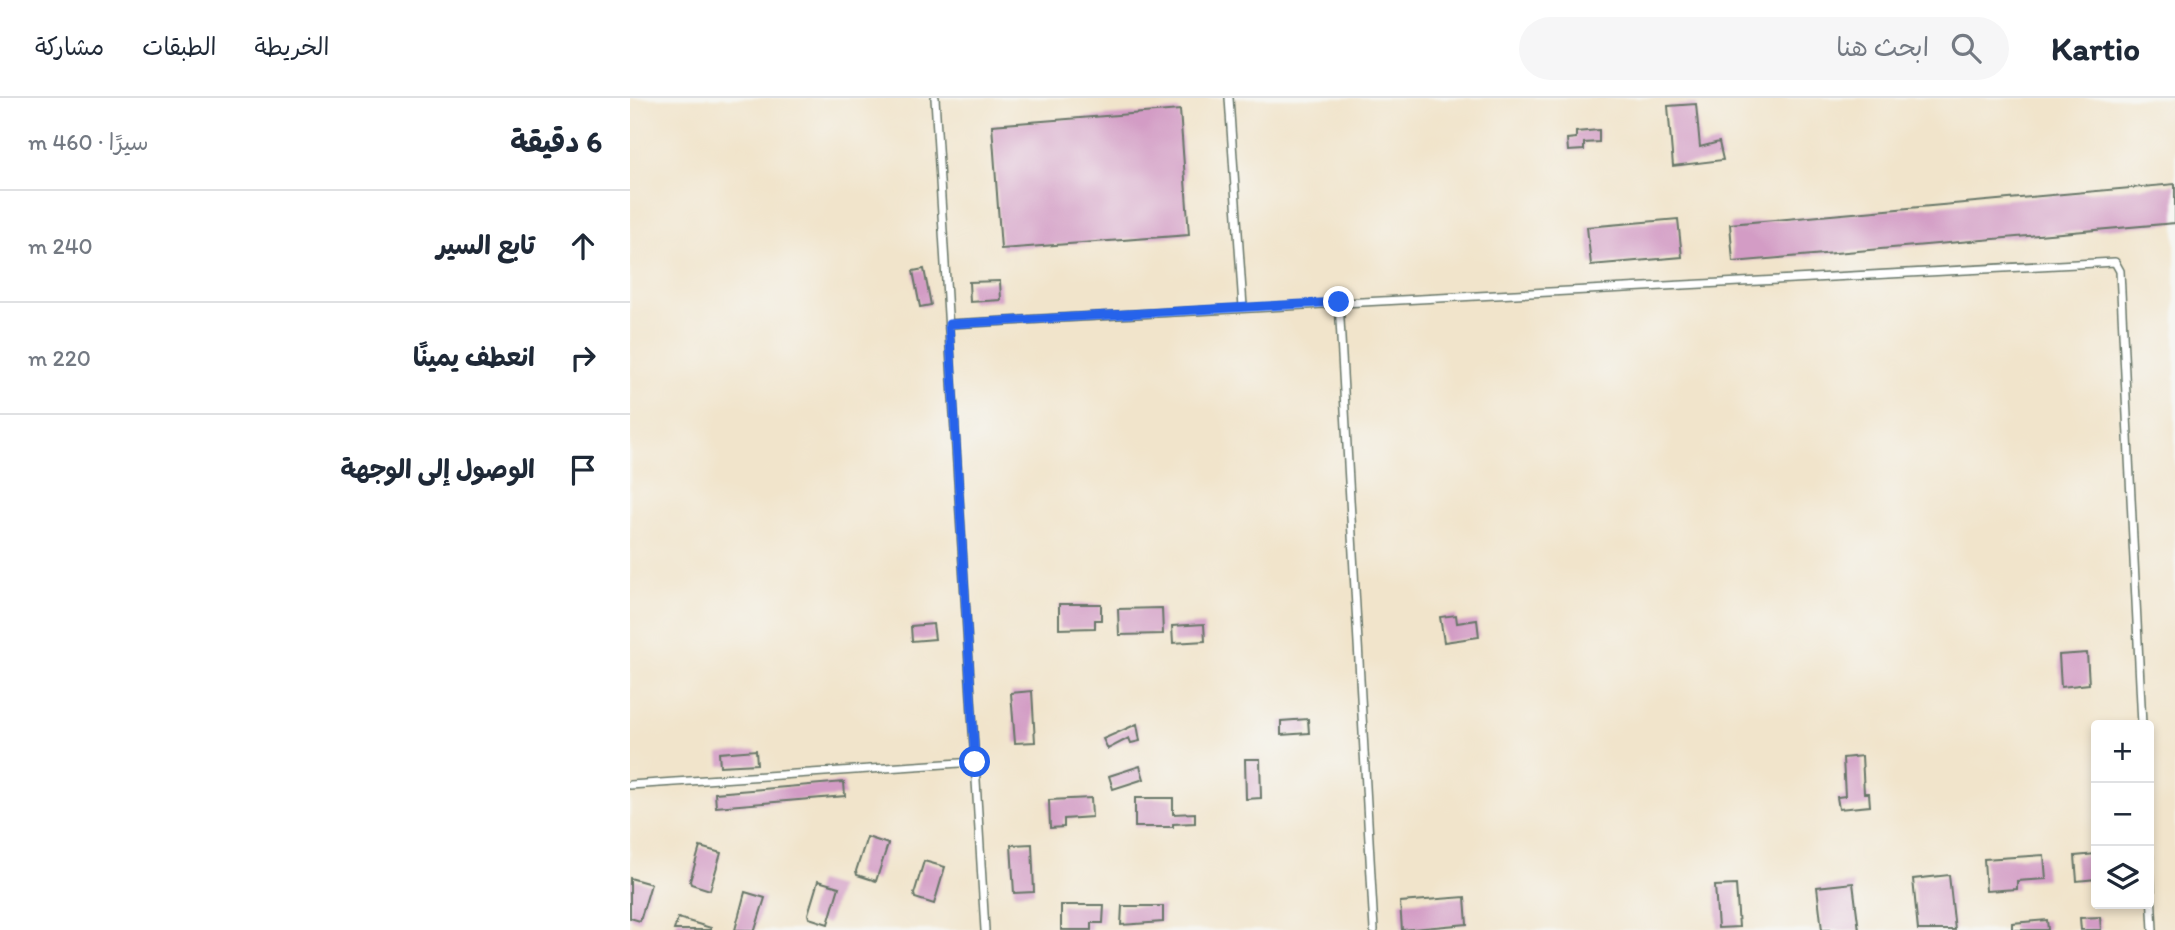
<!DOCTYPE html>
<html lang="ar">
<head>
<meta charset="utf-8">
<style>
	:root { --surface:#fff; --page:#f6f6f7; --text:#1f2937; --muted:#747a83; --line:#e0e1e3 }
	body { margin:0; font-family:Itim,"Playpen Sans Arabic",sans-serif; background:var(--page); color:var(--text); direction:rtl }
	.controls { position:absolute; right:21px; bottom:21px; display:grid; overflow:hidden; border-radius:7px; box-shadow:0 4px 10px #0003 }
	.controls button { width:63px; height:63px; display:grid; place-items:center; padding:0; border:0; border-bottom:2px solid var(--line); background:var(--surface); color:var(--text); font:35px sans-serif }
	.stop { position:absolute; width:21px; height:21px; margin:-16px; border:5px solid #2563eb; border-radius:50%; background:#fff }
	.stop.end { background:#2563eb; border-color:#fff; box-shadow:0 2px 7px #0008 }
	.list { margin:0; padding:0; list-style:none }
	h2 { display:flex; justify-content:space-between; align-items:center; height:91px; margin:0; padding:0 28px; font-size:30px }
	h2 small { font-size:23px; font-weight:400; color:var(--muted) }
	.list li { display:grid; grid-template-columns:46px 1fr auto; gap:21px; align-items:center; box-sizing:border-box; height:112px; padding:0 28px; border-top:2px solid var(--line) }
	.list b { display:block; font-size:26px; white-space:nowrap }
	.list em { font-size:23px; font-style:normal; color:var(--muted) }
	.icon { flex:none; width:38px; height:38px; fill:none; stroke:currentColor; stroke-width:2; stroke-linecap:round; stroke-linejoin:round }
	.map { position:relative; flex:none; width:1545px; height:832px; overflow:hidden; direction:ltr }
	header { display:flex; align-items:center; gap:42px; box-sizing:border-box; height:98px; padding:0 35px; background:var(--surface); border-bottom:2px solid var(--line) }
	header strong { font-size:33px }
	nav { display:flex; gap:38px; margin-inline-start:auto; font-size:24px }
	.search { width:490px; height:63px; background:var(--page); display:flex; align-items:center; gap:18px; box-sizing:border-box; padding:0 24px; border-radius:38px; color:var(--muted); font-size:26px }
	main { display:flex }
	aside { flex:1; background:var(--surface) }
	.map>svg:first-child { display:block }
	.building { fill:#d39cc5 }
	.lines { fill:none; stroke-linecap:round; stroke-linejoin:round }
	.service-casing { stroke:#687769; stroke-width:10 }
	.service { stroke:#fff; stroke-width:7 }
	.route { stroke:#2563eb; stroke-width:9 }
</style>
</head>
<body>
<header>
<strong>Kartio</strong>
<div class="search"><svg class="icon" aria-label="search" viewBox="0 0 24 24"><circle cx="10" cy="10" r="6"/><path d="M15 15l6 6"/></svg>ابحث هنا</div>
<nav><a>الخريطة</a><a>الطبقات</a><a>مشاركة</a></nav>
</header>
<main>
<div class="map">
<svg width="1545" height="832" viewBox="0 0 1545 832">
	<rect width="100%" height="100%" fill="#f6f6f2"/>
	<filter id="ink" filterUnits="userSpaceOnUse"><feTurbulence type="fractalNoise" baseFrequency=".0143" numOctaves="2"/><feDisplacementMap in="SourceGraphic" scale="14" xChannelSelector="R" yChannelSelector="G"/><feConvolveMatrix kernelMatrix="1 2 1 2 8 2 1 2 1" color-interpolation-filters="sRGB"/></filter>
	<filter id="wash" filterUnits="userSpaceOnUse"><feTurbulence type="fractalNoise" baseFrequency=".00686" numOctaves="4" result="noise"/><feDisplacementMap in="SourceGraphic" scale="28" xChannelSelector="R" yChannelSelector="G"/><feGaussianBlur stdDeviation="1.57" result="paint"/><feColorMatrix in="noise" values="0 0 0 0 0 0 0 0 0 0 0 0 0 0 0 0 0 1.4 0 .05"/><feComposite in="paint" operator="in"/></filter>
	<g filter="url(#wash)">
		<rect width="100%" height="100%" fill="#f1e4cb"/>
		<g id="blocks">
			<!-- building -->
			<g class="building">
				<polygon points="1066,6 1070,49 1089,44 1093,62 1043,68 1038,8"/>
				<polygon points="550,12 559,137 371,151 362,27"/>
				<polygon points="969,32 969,44 954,45 954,52 938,53 937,41 946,40 946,34"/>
				<polygon points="1545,86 1545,125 1103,164 1100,126"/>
				<polygon points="1048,121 1052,159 961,167 957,129"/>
				<polygon points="294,171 301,207 290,209 283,173"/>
				<polygon points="370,183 371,202 340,204 339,184"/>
				<polygon points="429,506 471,506 471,522 465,522 465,530 429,531"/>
				<polygon points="532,510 533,536 489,537 488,511"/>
				<polygon points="826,517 827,525 847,522 849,539 814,544 810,519"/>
				<polygon points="303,526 305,541 282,543 281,528"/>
				<polygon points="574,526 575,543 543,545 542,528"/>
				<polygon points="1457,555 1459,586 1431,589 1429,557"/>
				<polygon points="402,593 405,644 385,645 381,595"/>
				<polygon points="678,621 679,635 651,637 651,623"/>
				<polygon points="507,626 510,643 501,645 499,640 478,651 473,641"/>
				<polygon points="126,652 127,666 90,668 89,655"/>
				<polygon points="1232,658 1234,695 1239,695 1240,708 1209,711 1207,699 1215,698 1213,660"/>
				<polygon points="615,661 630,661 631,700 616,701"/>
				<polygon points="510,668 514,681 483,691 479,678"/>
				<polygon points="214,684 215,698 86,709 85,695"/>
				<polygon points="461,700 462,719 434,721 434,729 420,730 419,702"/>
				<polygon points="505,700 543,700 543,716 565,715 565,725 543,726 543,729 505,729"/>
				<polygon points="237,739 258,746 246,783 227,777 226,773"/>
				<polygon points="402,746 404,794 384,795 381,747"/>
				<polygon points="70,749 91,755 80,792 61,786 60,783"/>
				<polygon points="1466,756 1466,781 1447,783 1445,758"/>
				<polygon points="1414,757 1416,781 1387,783 1387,791 1356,793 1354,761"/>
				<polygon points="294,763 315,769 304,806 285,800 284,796"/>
				<polygon points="1319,777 1325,832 1288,832 1283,781"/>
				<polygon points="0,780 21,786 10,823 0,820"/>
				<polygon points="188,783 209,789 198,826 179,820 178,816"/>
				<polygon points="1223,785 1229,832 1192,832 1187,789"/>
				<polygon points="1106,787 1109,829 1088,830 1085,788"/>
				<polygon points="115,794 135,800 125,832 105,832"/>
				<polygon points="835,799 837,826 772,832 770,804"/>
				<polygon points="431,807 474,807 473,825 461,825 461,832 431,832"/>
				<polygon points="492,808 533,808 533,824 491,827"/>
				<polygon points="1470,819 1471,832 1451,832 1450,820"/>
				<polygon points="48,820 81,830 81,832 44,832"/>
				<polygon points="1417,822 1418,832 1382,832 1382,825"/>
			</g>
		</g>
	</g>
	<g filter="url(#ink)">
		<use href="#blocks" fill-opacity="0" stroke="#687769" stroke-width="2"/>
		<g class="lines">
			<defs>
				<g id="service">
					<polyline points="305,0 355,832"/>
					<polyline points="599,0 613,209"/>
					<polyline points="709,204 744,832"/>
					<polyline points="319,226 1485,164 1490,173 1512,627"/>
					<polyline points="0,687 345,664"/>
					<polyline points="1519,755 1523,832"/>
				</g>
			</defs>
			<!-- service casing -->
			<use href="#service" class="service-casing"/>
			<!-- service -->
			<use href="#service" class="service"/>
		</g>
	</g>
	<g class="lines" filter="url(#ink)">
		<!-- route -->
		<polyline class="route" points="345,664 319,226 709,204"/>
	</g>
</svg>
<div class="controls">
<button>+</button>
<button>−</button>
<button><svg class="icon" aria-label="layers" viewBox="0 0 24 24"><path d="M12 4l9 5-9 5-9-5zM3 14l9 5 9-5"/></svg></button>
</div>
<div class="stop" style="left:345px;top:664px"></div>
<div class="stop end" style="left:709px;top:204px"></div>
</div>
<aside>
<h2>6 دقيقة<small>سيرًا · 460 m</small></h2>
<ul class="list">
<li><svg class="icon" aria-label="ahead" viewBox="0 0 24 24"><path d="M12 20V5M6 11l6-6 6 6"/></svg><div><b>تابع السير</b></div><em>240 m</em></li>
<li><svg class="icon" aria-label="right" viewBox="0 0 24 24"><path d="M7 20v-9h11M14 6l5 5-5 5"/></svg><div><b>انعطف يمينًا</b></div><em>220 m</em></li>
<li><svg class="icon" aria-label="arrive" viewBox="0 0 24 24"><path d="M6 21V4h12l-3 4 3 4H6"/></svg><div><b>الوصول إلى الوجهة</b></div></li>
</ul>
</aside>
</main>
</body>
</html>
